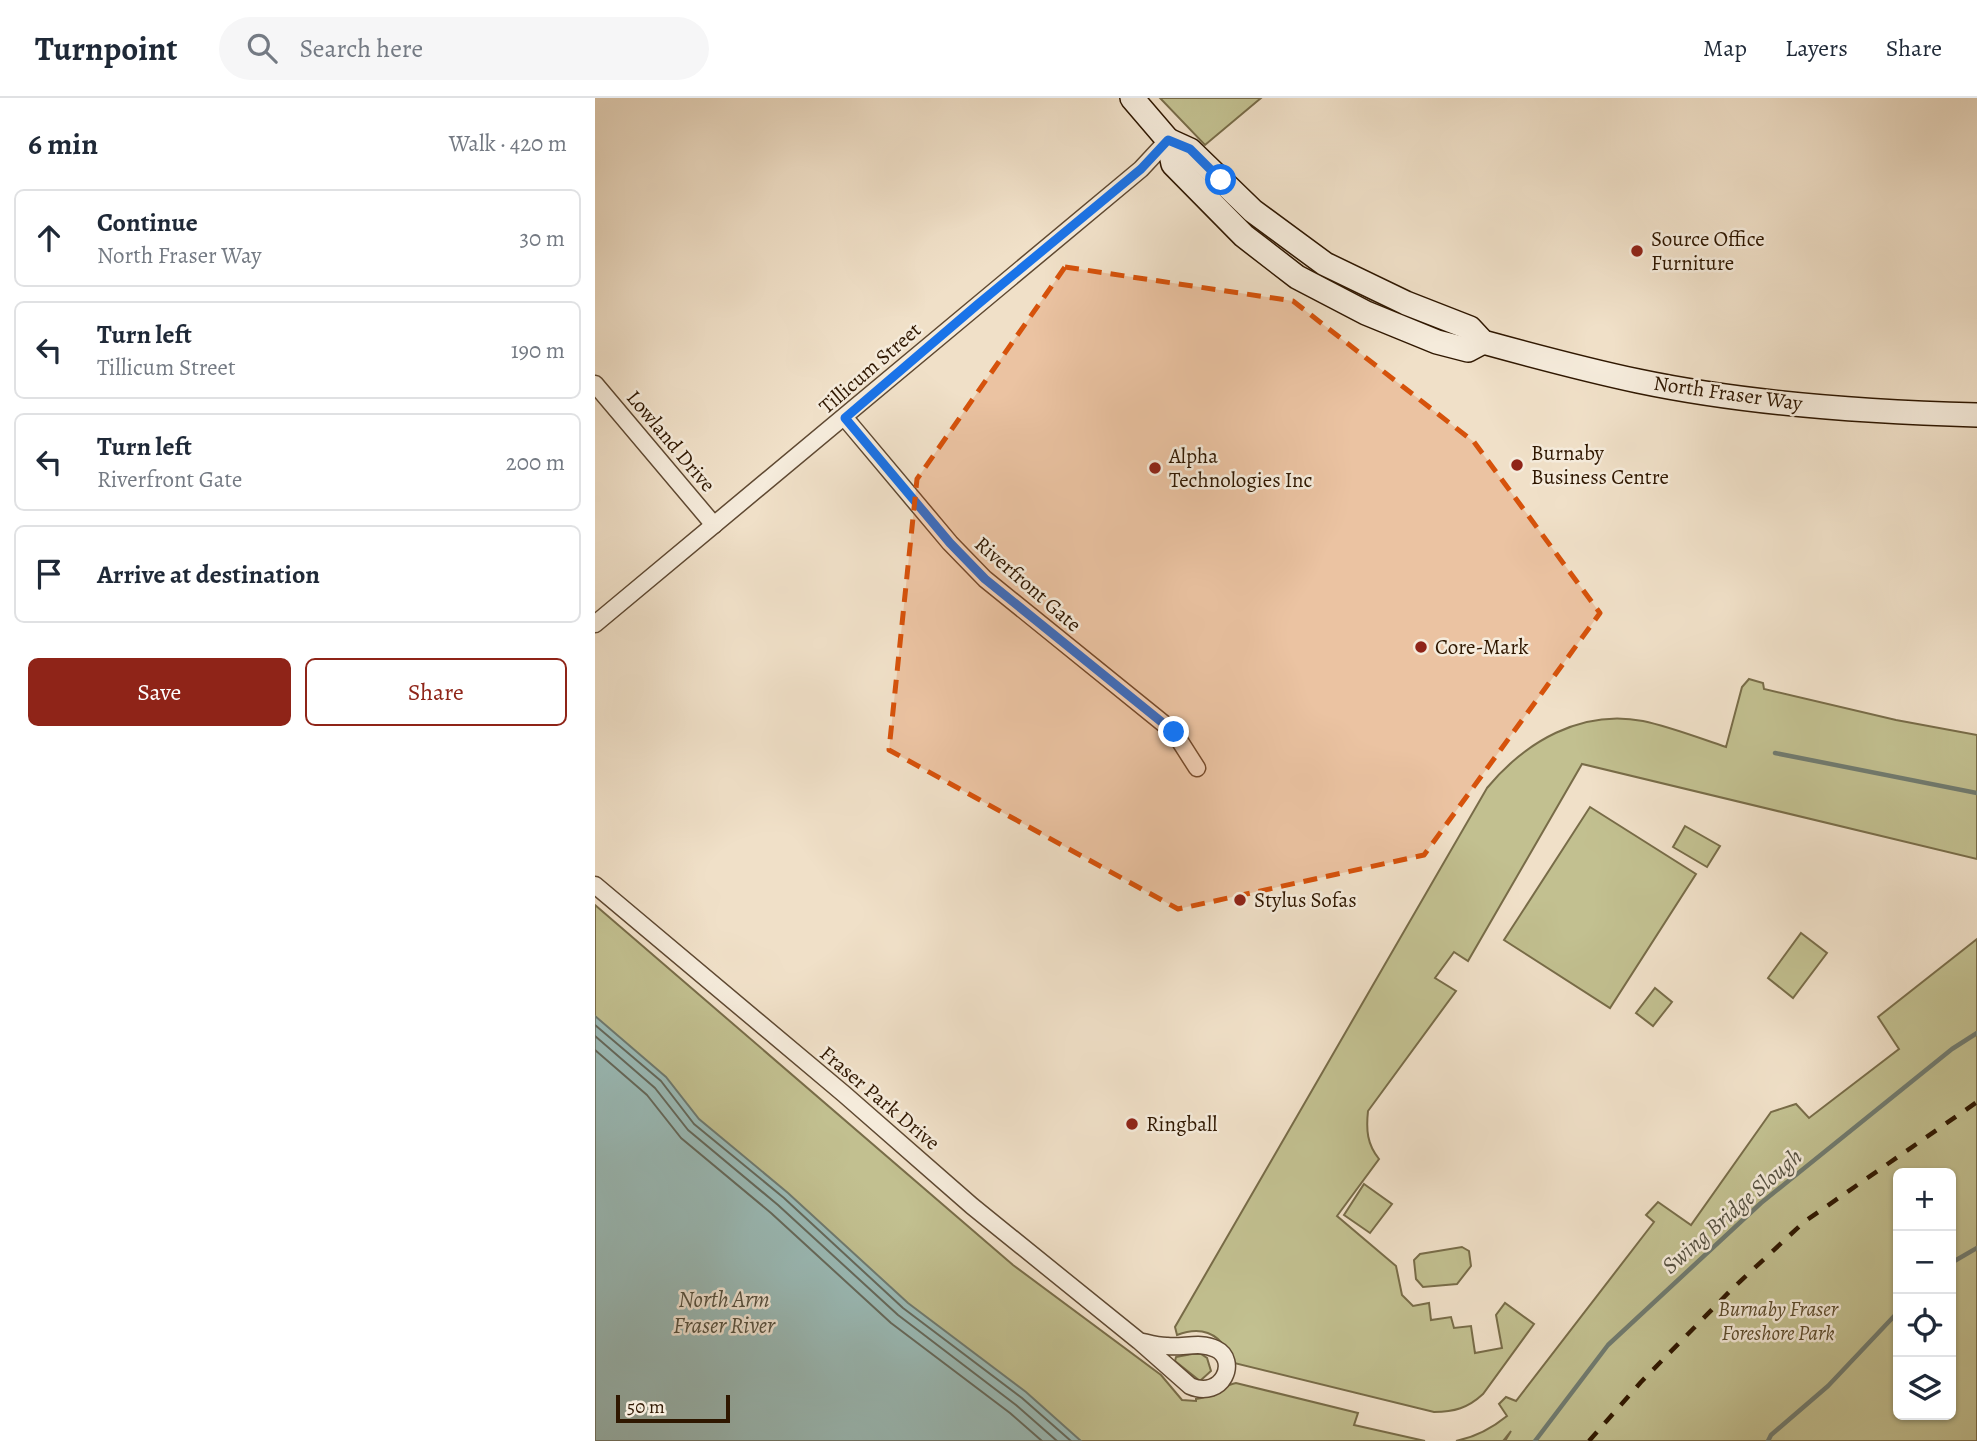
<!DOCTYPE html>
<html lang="en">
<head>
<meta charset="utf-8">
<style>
	:root { --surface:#fff; --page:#f6f6f7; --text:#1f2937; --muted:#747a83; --line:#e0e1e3; --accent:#8f2418 }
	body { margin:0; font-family:Alegreya,serif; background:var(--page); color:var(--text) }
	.controls { position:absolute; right:21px; bottom:21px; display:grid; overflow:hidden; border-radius:10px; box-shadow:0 2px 5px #0004 }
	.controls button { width:63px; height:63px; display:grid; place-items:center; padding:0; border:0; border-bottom:2px solid var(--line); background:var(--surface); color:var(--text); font:35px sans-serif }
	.scale { position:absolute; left:21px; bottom:18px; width:114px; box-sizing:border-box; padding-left:7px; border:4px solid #2f1700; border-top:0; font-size:19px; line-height:24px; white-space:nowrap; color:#2f1700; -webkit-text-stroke:5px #f5ebdb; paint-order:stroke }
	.stop { position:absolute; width:21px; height:21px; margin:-16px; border:5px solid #1a73e8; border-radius:50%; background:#fff }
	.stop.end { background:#1a73e8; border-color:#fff; box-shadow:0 2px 7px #0008 }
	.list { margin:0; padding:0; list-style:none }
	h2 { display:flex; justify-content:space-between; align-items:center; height:91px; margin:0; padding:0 28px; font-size:30px }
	h2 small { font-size:23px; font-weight:400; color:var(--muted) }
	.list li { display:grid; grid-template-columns:46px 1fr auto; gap:21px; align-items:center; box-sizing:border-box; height:98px; margin:0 14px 14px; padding:0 14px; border:2px solid var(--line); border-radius:10px }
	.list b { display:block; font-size:26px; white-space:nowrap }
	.list p { margin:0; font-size:23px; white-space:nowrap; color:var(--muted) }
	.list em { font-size:23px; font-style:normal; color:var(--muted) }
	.actions { display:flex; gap:14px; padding:21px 28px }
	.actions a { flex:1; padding:16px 0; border:2px solid var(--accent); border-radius:10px; text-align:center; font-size:24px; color:var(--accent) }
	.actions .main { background:var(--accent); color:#fff }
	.icon { flex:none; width:38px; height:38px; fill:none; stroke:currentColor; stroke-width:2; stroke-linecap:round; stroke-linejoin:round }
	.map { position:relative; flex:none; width:1382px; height:1343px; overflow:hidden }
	header { display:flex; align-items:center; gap:42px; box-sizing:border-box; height:98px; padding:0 35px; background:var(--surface); border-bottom:2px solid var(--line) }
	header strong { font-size:33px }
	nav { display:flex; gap:38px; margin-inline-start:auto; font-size:24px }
	.search { width:490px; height:63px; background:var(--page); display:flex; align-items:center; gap:18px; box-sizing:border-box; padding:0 24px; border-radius:38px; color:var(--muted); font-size:26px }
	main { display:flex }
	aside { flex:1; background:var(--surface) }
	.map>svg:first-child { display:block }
	.green { fill:#c2c090; stroke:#786c48; stroke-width:2; fill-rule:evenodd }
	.water { fill:#9bbdba; stroke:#707b70; stroke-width:2 }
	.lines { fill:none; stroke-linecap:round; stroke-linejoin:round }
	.shore { stroke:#656a5d; stroke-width:2 }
	.stream { stroke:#707b70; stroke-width:4.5 }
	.street-casing { stroke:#5f4932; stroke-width:19 }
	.secondary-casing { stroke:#2f1700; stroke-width:26 }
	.street { stroke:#f5ebdb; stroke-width:16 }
	.secondary { stroke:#f5ebdb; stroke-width:23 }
	.rail { stroke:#2f1700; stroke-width:4.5; stroke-dasharray:12 12; stroke-linecap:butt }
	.route { stroke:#1a73e8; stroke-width:9 }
	.marked { fill:#d6520b; fill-opacity:0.2; stroke:#d6520b; stroke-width:5; stroke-dasharray:14 9; stroke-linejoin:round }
	.poi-dot { fill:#8f2418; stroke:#f5ebdb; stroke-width:2.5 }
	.labels { text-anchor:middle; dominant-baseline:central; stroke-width:5; stroke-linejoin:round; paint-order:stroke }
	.poi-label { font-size:21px; fill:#2f1700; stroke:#f5ebdb; text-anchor:start }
	.street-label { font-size:21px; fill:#2f1700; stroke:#f5ebdb }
	.park-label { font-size:21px; font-style:italic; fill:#5b4a2b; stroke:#f5ebdb }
	.water-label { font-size:23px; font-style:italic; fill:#555141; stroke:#f5ebdb }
</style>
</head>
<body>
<header>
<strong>Turnpoint</strong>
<div class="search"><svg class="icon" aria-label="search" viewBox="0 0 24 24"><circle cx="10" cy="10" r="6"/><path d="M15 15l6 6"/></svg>Search here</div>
<nav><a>Map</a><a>Layers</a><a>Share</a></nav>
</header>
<main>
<aside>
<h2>6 min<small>Walk · 420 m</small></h2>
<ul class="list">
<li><svg class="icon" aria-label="ahead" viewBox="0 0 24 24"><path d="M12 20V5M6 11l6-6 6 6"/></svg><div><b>Continue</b><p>North Fraser Way</p></div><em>30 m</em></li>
<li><svg class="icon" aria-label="left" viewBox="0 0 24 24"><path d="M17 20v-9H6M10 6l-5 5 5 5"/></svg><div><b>Turn left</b><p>Tillicum Street</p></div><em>190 m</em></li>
<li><svg class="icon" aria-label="left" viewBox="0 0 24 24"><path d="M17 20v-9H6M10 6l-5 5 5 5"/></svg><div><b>Turn left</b><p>Riverfront Gate</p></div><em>200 m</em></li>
<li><svg class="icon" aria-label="arrive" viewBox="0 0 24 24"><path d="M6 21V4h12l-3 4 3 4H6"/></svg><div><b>Arrive at destination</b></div></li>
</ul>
<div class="actions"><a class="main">Save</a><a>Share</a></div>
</aside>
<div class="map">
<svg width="1382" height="1343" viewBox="0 0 1382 1343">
	<rect width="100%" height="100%" fill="#f0e0c8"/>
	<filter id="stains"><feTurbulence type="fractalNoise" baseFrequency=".00286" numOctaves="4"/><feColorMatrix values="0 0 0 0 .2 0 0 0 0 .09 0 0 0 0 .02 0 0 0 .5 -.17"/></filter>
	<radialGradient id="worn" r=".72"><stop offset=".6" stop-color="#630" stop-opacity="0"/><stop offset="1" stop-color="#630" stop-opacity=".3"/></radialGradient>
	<!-- green -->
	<g class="green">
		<polygon points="565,0 666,0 610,47"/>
		<path d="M1154,581L1168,585L1169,591L1301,622L1382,637V761L987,666L873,863L859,854L840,880L861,893L773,1013C771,1032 772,1046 784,1061L742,1118L801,1168L807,1197L818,1208L834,1205L836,1222L856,1219L859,1230L876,1228L880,1255L907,1250L901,1217L910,1205L939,1226L888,1296C873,1310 859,1314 839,1314L639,1265C628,1238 610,1226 582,1237L580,1229L892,690C930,644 986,611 1048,623C1076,629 1104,640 1131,649L1147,589Z"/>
		<polygon points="995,709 1101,776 1015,910 909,842"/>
		<polygon points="1090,728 1125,748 1112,769 1078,749"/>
		<path d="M0,807L418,1167L566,1277L587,1302L601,1303V1301C620,1299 625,1288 641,1285L763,1315L759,1327L830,1343H421L0,964Z"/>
		<polygon points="1206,835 1232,855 1198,900 1173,880"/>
		<path d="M1382,841V1343H910L916,1333L908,1343H861C881,1339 896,1331 912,1318L904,1306L911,1299L921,1303L1059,1124L1051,1117L1063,1104L1096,1127L1176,1014L1201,1006L1214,1020L1304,951L1283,919ZM1303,1075H1356V1317H1303Z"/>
		<polygon points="1060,890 1077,904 1058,928 1041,915"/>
		<polygon points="769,1086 797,1106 775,1135 749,1117"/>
		<polygon points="867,1149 874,1153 876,1168 862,1186 828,1189 821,1181 819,1162 825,1156"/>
		<polygon points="597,1256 606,1256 612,1260 616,1273 605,1283 580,1263 581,1259"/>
	</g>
	<!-- water -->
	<polygon class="water" points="0,918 71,979 104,1021 193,1095 313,1205 431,1294 486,1343 0,1343"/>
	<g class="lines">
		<!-- shore -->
		<g class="shore">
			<polyline points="0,927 66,983 99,1026 189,1100 308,1210 427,1300 476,1343"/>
			<polyline points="0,938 60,990 93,1032 183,1107 303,1217 421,1307 462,1343"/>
			<polyline points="0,952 52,997 86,1040 176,1115 296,1225 415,1315 447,1343"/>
		</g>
		<!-- stream -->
		<g class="stream">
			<polyline points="1180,655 1382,695"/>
			<polyline points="1356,1165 1382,1150"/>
			<polyline points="940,1343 1013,1247 1166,1105 1357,951 1382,935"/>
			<polyline points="1173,1343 1176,1337 1233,1288 1303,1214"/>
		</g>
		<defs>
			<g id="street">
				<polyline points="0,286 119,427"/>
				<polyline points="250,320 355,445 390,481 579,634 602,670"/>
				<polyline points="0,526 546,71 573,42"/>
				<path d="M0,787L249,996L377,1108L544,1243L595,1288C628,1302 644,1262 621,1251C605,1243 589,1250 572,1248C562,1248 553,1245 544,1243"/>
			</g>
			<g id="secondary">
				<polyline points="537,0 573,42 578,66 649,138 702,179 771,215 842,244 873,252 888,244"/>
				<path d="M573,42L595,52L658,113L730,166L811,205L875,230L888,244C939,258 991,272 1043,283C1152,306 1270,314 1382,317"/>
			</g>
		</defs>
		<!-- street casing -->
		<use href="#street" class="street-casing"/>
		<!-- secondary casing -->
		<use href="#secondary" class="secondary-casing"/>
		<!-- street -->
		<use href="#street" class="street"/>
		<!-- secondary -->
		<use href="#secondary" class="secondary"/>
		<!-- rail -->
		<polyline class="rail" points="994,1343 1046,1284 1138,1190 1209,1124 1382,1004"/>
	</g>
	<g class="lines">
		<!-- route -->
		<polyline class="route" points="579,634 390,481 355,445 250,320 382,207 546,71 573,42 595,51 626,82"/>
	</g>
	<!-- marked area -->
	<path class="marked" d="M470,169L698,203L879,344L1005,515L829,757L583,811L294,652L322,381Z"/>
	<!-- markers -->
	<g class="poi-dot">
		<circle cx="1042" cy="153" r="7"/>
		<circle cx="922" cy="367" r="7"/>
		<circle cx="560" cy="370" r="7"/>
		<circle cx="826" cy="549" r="7"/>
		<circle cx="645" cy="802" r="7"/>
		<circle cx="537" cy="1026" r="7"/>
	</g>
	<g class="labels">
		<!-- poi labels -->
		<g class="poi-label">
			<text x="1056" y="141">Source Office<tspan x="1056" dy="24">Furniture</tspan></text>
			<text x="936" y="355">Burnaby<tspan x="936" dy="24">Business Centre</tspan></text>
			<text x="574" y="358">Alpha<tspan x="574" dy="24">Technologies Inc</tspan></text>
			<text x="840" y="549">Core-Mark</text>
			<text x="659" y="802">Stylus Sofas</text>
			<text x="551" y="1026">Ringball</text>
		</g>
		<!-- street labels -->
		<g class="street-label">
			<text transform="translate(275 270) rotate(-41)">Tillicum Street</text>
			<text transform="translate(1133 295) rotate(8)">North Fraser Way</text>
			<text transform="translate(76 343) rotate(50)">Lowland Drive</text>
			<text transform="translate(433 486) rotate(41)">Riverfront Gate</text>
			<text transform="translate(285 1000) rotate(40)">Fraser Park Drive</text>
		</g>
		<!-- park labels -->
		<g class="park-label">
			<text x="1183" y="1211">Burnaby Fraser<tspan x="1183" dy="24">Foreshore Park</tspan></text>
		</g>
		<!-- water labels -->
		<g class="water-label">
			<text transform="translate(1137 1113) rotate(-41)">Swing Bridge Slough</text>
			<text x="129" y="1201">North Arm<tspan x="129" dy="26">Fraser River</tspan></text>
		</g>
	</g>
	<rect width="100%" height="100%" filter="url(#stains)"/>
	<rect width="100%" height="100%" fill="url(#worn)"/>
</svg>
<div class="controls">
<button>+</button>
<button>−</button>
<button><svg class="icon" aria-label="locate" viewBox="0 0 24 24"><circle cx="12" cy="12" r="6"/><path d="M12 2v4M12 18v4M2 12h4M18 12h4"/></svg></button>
<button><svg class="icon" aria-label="layers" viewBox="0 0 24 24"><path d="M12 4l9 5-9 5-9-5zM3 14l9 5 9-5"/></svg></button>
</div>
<div class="scale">50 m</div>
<div class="stop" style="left:626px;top:82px"></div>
<div class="stop end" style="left:579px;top:634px"></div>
</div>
</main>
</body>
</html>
